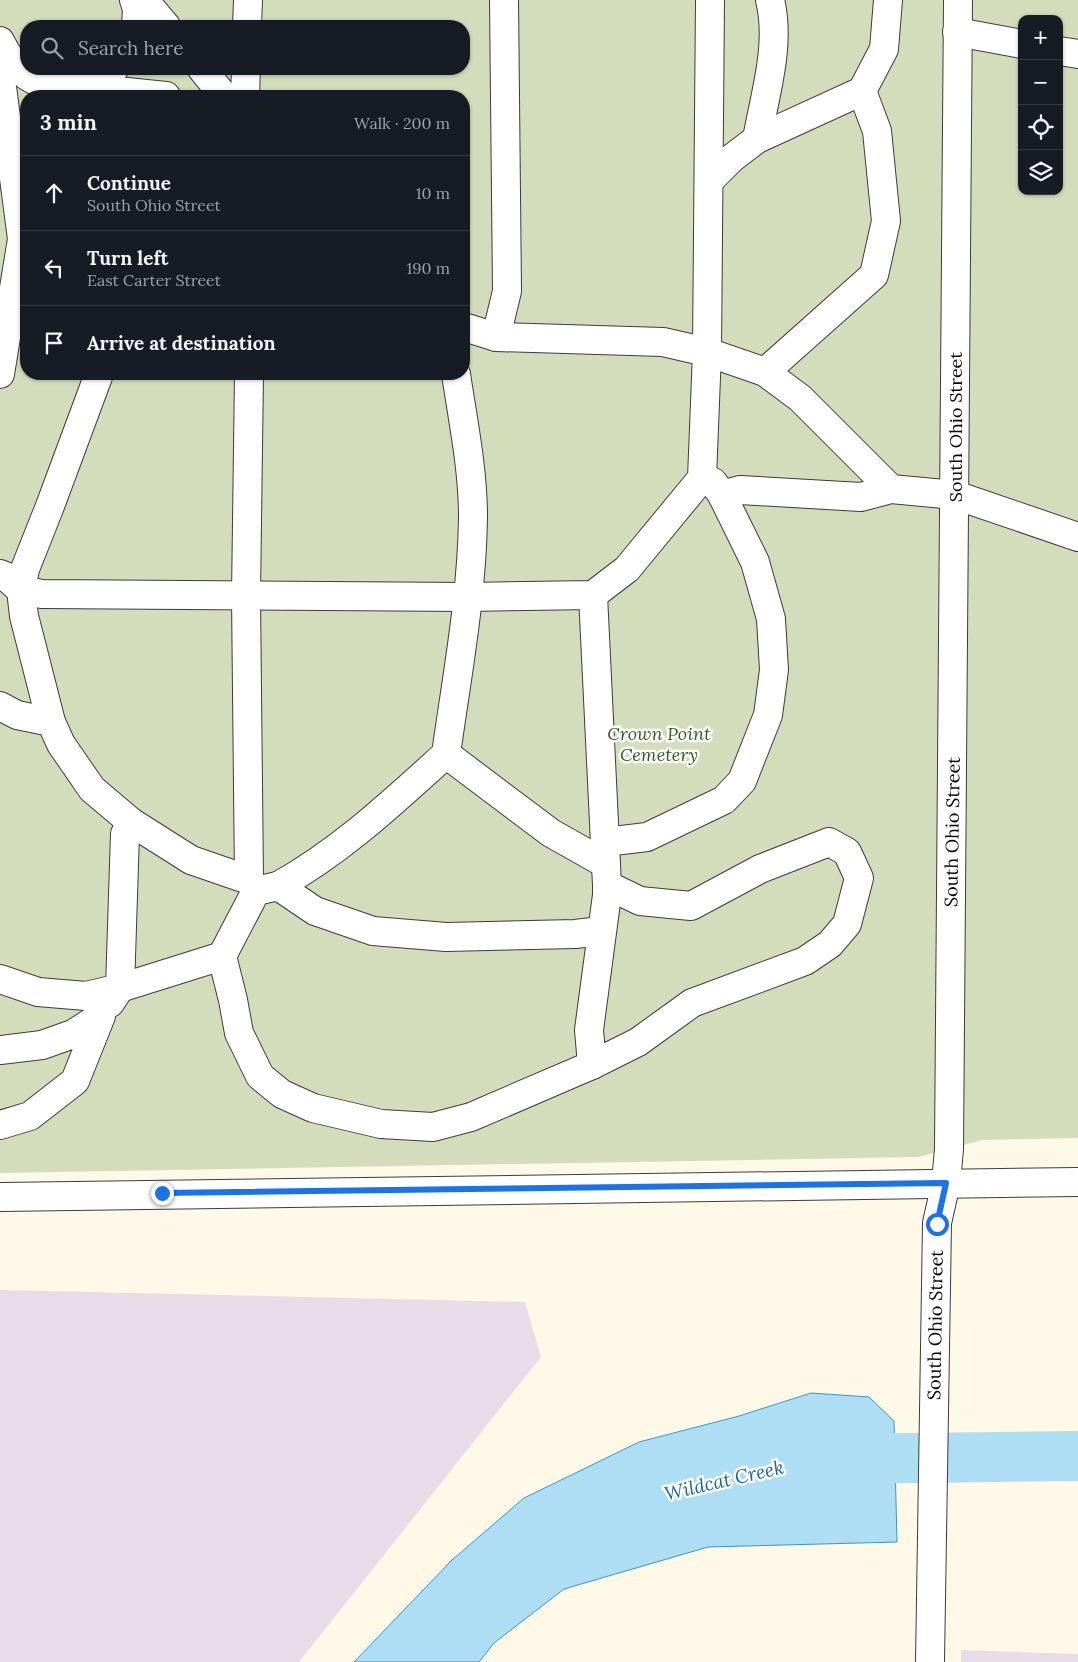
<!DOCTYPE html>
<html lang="en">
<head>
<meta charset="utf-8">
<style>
	:root { --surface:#171b24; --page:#20242c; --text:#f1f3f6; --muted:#9ea1a6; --line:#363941 }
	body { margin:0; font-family:Lora,serif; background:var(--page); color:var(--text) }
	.controls { position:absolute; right:15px; top:15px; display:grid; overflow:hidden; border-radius:10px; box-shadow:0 1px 4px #0004 }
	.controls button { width:45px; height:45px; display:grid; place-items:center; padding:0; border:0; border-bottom:1px solid var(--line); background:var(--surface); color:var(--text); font:25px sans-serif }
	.stop { position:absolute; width:15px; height:15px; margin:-11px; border:4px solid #1a73e8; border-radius:50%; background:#fff }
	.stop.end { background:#1a73e8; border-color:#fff; box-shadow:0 1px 5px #0008 }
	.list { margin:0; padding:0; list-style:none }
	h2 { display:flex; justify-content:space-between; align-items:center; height:65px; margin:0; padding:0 20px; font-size:21px }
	h2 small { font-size:16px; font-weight:400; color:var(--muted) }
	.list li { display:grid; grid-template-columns:32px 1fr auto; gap:15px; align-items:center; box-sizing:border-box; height:75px; padding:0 20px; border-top:1px solid var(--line) }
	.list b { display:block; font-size:19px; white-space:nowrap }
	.list p { margin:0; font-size:16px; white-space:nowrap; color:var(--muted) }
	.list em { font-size:16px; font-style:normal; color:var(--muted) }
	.icon { flex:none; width:28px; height:28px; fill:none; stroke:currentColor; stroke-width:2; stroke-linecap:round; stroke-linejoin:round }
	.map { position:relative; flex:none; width:1078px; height:1662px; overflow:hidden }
	.search { position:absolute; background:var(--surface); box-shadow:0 1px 4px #0004; left:20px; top:20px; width:450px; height:55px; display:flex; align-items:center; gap:12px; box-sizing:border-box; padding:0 18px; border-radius:20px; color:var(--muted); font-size:19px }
	.panel { position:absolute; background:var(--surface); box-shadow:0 1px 4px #0004; left:20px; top:90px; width:450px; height:290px; border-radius:20px }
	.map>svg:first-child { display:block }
	.industrial { fill:#e6dde9 }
	.cemetery { fill:#d4ddbb; fill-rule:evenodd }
	.water { fill:#aedef3; stroke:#3898c6 }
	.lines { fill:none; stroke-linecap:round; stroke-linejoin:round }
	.river { stroke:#aedef3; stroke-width:50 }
	.minor-casing { stroke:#3c3c3c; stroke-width:30 }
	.minor { stroke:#fff; stroke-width:28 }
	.route { stroke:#1a73e8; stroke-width:6 }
	.labels { text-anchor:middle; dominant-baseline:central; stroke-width:5; stroke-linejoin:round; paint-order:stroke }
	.street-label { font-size:18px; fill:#090909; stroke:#fff }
	.park-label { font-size:18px; font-style:italic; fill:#305d1e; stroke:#fff }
	.water-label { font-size:19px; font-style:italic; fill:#1a6894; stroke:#fff }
</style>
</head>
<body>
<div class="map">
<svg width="1078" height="1662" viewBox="0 0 1078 1662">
	<rect width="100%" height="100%" fill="#fef8e7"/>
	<!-- industrial -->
	<g class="industrial">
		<polygon points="0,1290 525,1302 541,1357 299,1662 0,1662"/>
		<polygon points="961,1650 1078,1654 1078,1662 961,1662"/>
	</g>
	<!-- cemetery -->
	<path class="cemetery" d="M0,0H1078V1138L982,1140L919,1157L0,1173ZM1022,19H1059V191H1022ZM26,26H464V69H26ZM26,96H464V374H26Z"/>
	<!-- water -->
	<polygon class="water" points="811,1393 869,1397 894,1421 897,1542 708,1547 564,1589 494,1643 479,1662 354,1662 452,1560 524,1498 639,1442 739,1416"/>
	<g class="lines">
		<!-- river -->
		<polyline class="river" points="826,1459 1078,1456"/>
		<defs>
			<g id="minor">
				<polyline points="134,0 137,9 136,26"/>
				<polyline points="144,0 166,26"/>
				<polyline points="247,26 248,0"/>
				<polyline points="957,32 1022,44"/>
				<path d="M0,41C6,53 12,64 23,73C47,93 91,92 114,69"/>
				<polyline points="1059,51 1078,54"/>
				<polyline points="0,59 2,87 22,239"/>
				<polyline points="202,69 223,95"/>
				<polyline points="107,90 166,96"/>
				<polyline points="245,96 246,69"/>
				<path d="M757,139C765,94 781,45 770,0"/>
				<polyline points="709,181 732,158 757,139 862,91 884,49 888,0"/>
				<polyline points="464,327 496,337 663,342 707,352 765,372 800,398 891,489"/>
				<polyline points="496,337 507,291 504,0"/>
				<polyline points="765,372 874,275 886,221 877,131 862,91"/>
				<polyline points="0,374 22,239 26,233"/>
				<polyline points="99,374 50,506 25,569 21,590 24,616 51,722 61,744 92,789 131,822 191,860 249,880 256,891"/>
				<polyline points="722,495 740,490 861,497 891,489 955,495 1078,537"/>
				<polyline points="0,574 5,576 21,590 42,594 468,597 593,595 627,569 702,478 707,352 710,0"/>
				<polyline points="0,706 17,715 51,722"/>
				<polyline points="446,754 551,833 606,864"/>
				<polyline points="605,842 647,837 724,800 742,781 768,715 774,670 771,619 755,562 722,495 713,482 702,478"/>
				<polyline points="249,880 246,596 249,374"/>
				<path d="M278,886C341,851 393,802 446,754C457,676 472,596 473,517C473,469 463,421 456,374"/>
				<polyline points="222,956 233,1000 239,1033 260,1076 282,1094 313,1108 381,1124 433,1127 471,1117 592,1065 638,1042 692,1003 805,961 830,944 847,924 859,878 847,852 829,842 760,869 691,906 640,901 607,885 593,595"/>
				<polyline points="0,979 38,992 86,996 120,988 222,956 256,891 278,886 315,911 373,931 446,937 575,934 601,931"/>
				<polyline points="110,1003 120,988 125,834 131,822"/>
				<polyline points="0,1050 42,1045 73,1034 101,1016 75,1081 30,1116 0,1125"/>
				<polyline points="592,1065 589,1030 607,895 607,885"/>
				<polyline points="0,1197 1078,1182"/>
				<polyline points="930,1662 937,1223 946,1183 949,1149 958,0"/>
			</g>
		</defs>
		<!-- minor casing -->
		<use href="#minor" class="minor-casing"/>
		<!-- minor -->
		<use href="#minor" class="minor"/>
	</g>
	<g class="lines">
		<!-- route -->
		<polyline class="route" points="162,1193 946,1183 937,1224"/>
	</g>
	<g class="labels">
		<!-- street labels -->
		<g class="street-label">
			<text transform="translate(955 427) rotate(-90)">South Ohio Street</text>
			<text transform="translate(952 832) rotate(-89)">South Ohio Street</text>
			<text transform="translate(935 1325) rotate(-89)">South Ohio Street</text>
		</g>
		<!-- park labels -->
		<g class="park-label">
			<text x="659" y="733">Crown Point<tspan x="659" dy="21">Cemetery</tspan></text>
		</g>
		<!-- water labels -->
		<g class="water-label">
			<text transform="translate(724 1480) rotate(-13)">Wildcat Creek</text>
		</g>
	</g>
</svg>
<div class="controls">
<button>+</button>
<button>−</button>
<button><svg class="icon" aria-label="locate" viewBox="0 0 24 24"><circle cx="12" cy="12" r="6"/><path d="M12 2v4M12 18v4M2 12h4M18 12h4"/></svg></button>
<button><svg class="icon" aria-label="layers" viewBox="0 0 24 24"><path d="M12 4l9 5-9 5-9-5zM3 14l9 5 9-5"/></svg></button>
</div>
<div class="stop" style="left:937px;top:1224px"></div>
<div class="stop end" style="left:162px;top:1193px"></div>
<div class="search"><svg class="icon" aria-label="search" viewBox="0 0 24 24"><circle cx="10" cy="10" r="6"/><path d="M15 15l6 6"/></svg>Search here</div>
<section class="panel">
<h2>3 min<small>Walk · 200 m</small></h2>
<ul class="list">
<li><svg class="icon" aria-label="ahead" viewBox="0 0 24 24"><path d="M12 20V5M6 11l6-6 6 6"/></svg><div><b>Continue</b><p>South Ohio Street</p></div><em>10 m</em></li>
<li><svg class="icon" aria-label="left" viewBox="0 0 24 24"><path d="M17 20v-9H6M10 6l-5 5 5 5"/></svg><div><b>Turn left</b><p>East Carter Street</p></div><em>190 m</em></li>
<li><svg class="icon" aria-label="arrive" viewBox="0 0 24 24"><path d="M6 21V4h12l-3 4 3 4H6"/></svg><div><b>Arrive at destination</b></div></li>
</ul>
</section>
</div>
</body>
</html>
